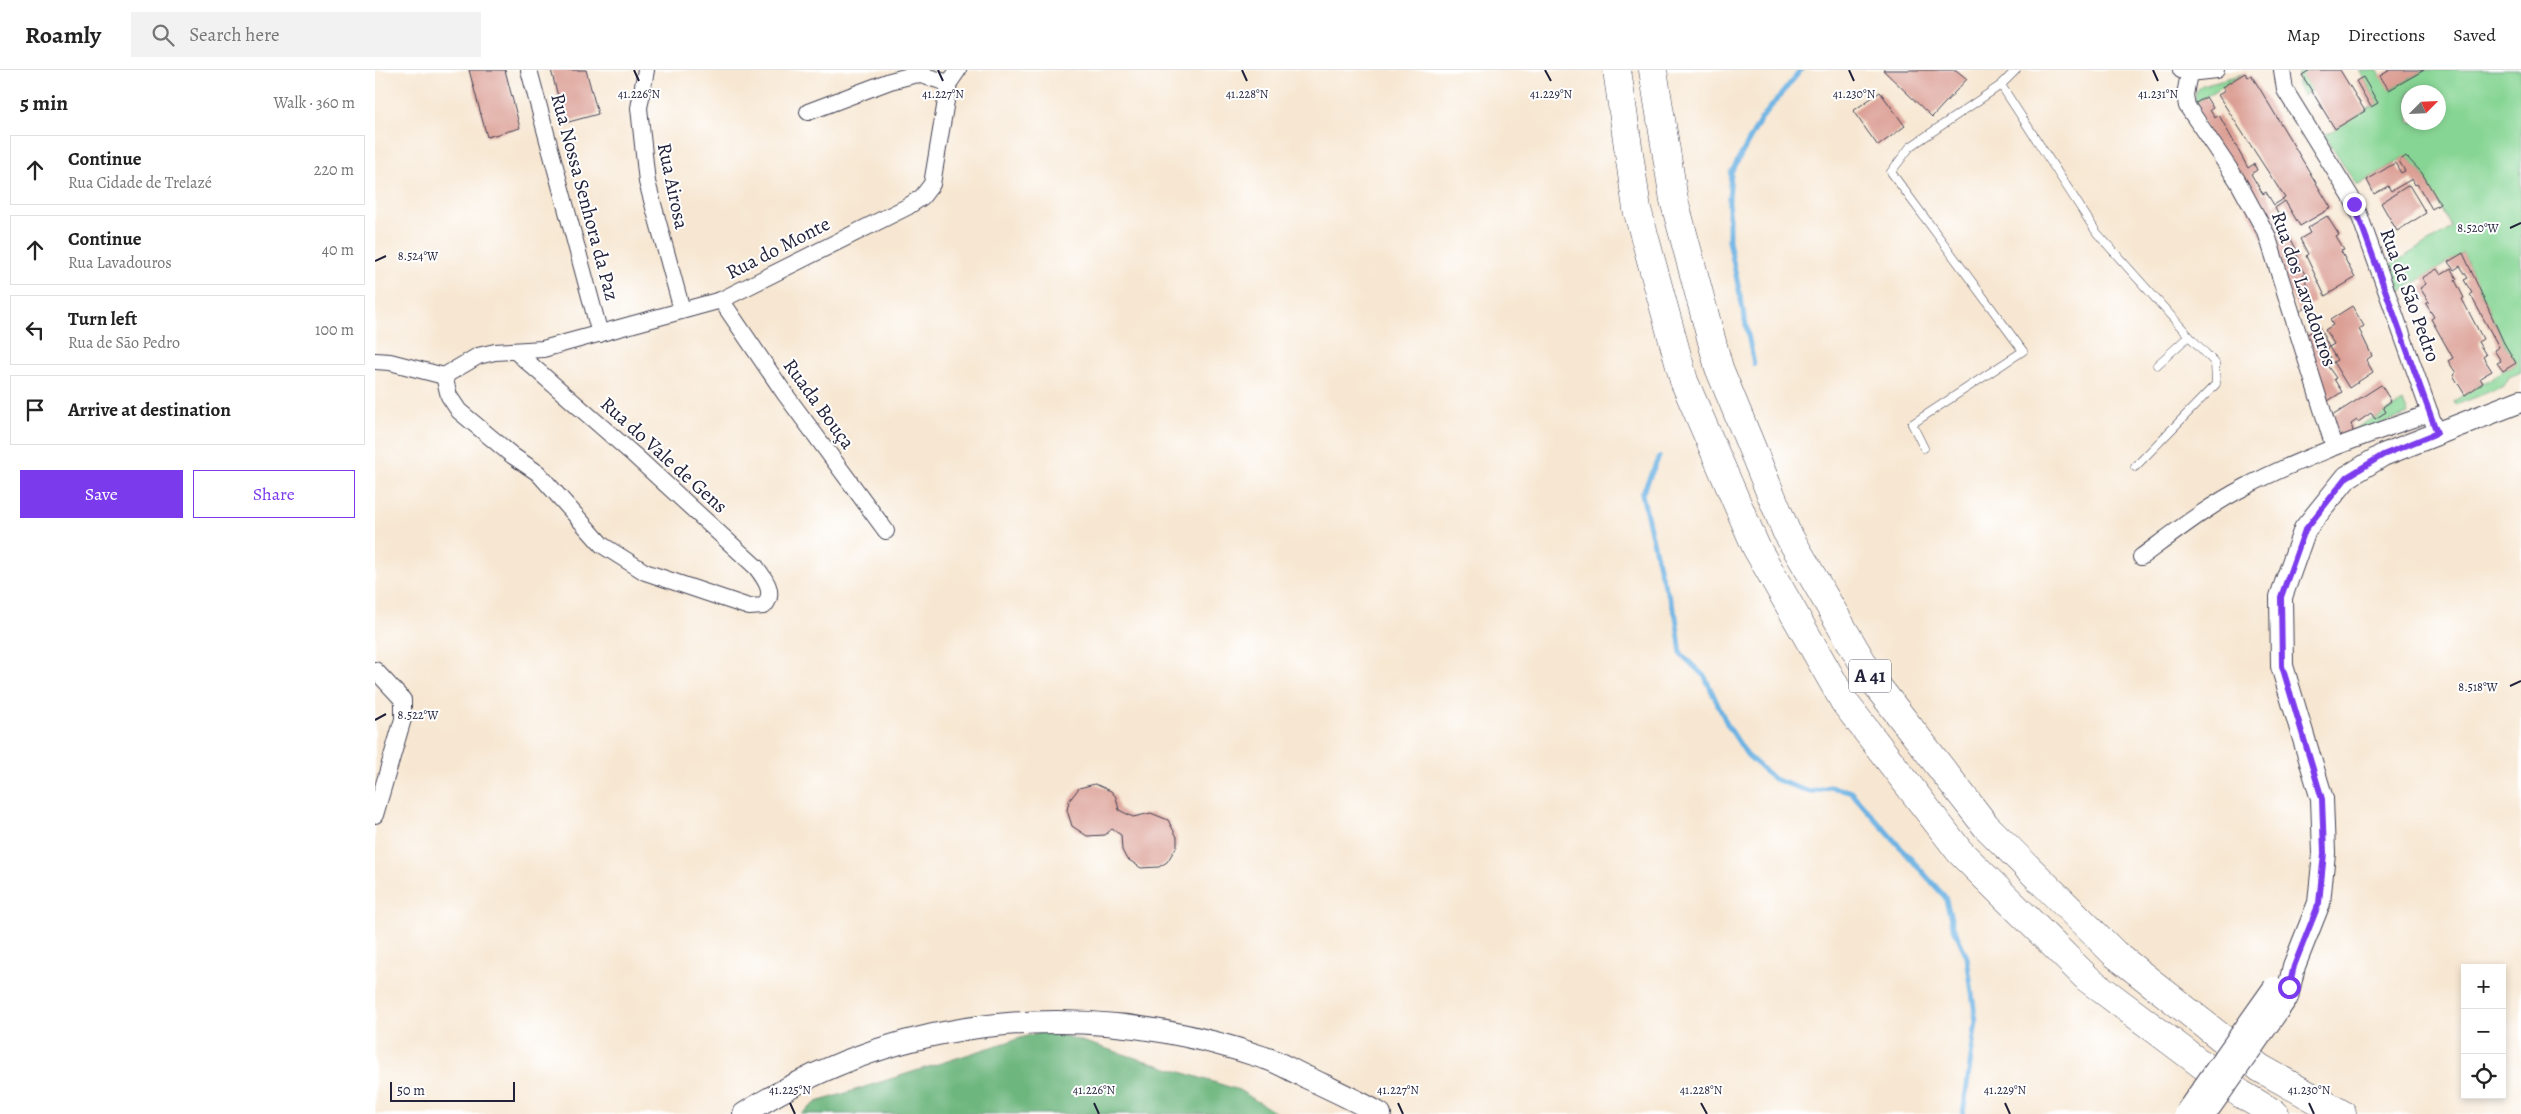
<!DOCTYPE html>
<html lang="en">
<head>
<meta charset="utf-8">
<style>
	:root { --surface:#fff; --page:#f2f2f2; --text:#222; --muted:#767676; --line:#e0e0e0; --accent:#7c3aed }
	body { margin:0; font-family:Alegreya,serif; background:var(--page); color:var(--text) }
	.controls { position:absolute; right:15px; bottom:15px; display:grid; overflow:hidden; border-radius:0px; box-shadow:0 2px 8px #0003 }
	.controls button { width:45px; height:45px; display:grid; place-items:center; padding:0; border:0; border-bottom:1px solid var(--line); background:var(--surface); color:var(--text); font:25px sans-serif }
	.compass { position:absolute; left:2026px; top:15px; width:45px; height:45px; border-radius:50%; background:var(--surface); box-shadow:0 2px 8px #0003; rotate:66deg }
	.scale { position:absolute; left:15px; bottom:12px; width:125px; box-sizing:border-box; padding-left:5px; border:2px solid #22223b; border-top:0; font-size:14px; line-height:18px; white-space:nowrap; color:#22223b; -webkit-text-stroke:4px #fff; paint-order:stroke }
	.stop { position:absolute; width:15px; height:15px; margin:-11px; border:4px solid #7c3aed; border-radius:50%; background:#fff }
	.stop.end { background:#7c3aed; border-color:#fff; box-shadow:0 1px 5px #0008 }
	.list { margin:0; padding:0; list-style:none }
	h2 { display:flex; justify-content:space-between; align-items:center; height:65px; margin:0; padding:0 20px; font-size:21px }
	h2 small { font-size:16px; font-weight:400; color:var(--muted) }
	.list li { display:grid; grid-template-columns:32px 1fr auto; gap:15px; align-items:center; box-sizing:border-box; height:70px; margin:0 10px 10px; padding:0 10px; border:1px solid var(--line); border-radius:0px }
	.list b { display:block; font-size:19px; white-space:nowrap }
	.list p { margin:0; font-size:16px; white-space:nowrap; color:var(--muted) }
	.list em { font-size:16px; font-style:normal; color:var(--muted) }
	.actions { display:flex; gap:10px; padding:15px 20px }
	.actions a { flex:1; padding:11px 0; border:1px solid var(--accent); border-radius:0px; text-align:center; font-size:18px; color:var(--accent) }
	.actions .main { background:var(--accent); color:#fff }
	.icon { flex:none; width:28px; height:28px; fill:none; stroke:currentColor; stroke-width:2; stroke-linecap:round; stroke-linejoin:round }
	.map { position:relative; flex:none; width:2146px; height:1044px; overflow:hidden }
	header { display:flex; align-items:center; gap:30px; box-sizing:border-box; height:70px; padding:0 25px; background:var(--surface); border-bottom:1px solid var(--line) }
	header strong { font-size:24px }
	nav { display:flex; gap:28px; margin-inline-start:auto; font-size:18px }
	.search { width:350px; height:45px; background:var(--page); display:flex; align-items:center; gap:12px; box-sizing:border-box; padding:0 18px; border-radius:0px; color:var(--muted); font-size:19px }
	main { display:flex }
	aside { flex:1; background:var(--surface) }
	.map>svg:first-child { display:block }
	.green { fill:#87d594; stroke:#547c68; fill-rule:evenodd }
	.forest { fill:#6db67e; stroke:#486c5c }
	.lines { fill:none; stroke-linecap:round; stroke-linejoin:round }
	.stream { stroke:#6cb2e3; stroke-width:5 }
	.building { fill:#db9f94 }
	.lane-casing { stroke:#424052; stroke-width:9 }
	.street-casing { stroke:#424052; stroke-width:18 }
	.secondary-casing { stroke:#424052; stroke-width:24 }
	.highway-casing { stroke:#424052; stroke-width:29 }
	.lane { stroke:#fff; stroke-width:8 }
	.street { stroke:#fff; stroke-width:16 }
	.secondary { stroke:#fff; stroke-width:22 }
	.highway { stroke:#fff; stroke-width:28 }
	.secondary-bridge-casing { stroke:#424052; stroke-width:24; stroke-linecap:butt }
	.secondary-bridge { stroke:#fff; stroke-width:22 }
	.route { stroke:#7c3aed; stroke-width:6 }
	.ticks { fill:none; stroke:#22223b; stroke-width:2 }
	.labels { text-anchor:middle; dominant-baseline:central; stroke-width:4; stroke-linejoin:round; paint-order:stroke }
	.shield { fill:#fff; stroke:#646476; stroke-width:1 }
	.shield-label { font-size:19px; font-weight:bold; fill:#22223b }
	.street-label { font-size:20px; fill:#22223b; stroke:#fff }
	.ticks-label { font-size:12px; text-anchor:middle; fill:#22223b; stroke:#fff; stroke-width:4; stroke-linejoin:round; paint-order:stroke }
</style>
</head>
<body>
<header>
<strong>Roamly</strong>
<div class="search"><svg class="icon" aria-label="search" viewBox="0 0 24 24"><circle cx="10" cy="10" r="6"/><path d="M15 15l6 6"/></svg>Search here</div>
<nav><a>Map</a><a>Directions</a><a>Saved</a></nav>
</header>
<main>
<aside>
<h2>5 min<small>Walk · 360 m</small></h2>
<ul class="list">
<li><svg class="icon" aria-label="ahead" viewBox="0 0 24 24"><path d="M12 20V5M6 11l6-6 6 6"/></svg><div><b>Continue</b><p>Rua Cidade de Trelazé</p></div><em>220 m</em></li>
<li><svg class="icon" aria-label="ahead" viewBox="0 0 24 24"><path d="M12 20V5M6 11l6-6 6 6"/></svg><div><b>Continue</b><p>Rua Lavadouros</p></div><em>40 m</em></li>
<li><svg class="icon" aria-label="left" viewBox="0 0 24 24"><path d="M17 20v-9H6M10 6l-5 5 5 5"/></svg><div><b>Turn left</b><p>Rua de São Pedro</p></div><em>100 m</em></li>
<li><svg class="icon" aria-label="arrive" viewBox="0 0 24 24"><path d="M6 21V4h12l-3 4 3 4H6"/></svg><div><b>Arrive at destination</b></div></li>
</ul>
<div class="actions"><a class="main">Save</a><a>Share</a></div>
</aside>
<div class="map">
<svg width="2146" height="1044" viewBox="0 0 2146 1044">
	<rect width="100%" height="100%" fill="#fff"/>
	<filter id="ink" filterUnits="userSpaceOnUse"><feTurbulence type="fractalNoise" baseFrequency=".02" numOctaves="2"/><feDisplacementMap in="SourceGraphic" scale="10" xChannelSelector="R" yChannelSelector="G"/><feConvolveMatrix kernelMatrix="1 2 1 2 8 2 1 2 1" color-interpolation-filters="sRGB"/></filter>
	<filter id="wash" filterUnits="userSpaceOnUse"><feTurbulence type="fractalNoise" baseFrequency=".0096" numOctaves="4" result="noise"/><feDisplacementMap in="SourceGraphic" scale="20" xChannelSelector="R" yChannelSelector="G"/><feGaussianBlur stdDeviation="1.12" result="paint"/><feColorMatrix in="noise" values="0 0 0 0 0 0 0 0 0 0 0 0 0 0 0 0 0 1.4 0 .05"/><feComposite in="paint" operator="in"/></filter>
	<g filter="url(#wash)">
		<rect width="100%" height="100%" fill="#f7e7d2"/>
		<!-- green -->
		<g class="green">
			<polygon points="1923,0 1935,0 1937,20 1928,25 1923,15"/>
			<path d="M1984,0H2002L2015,20L2049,0H2146V302L2134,307L2129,316L2081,335L2079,331L2141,293L2129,273L2088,183L2025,222L2015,195L2077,158L2047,103L2031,86L1982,116L1950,65L2003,33ZM2034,22H2064V52H2034Z"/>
			<polygon points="1868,4 1819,34 1821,22 1827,15"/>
			<polygon points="2028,331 2033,344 1979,364 1978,360 1999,347 2000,349"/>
		</g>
		<!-- forest -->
		<polygon class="forest" points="671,960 864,1020 903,1044 426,1044 442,1032"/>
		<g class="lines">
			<!-- stream -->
			<g class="stream">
				<polyline points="1379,294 1354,171 1354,129 1356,103 1386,49 1426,0"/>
				<polyline points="1284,387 1267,424 1286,505 1301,546 1306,584 1330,607 1352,654 1372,685 1399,709 1435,722 1454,717 1475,721 1570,827 1578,856 1592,887 1601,952 1588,1044"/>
			</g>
		</g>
		<g id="blocks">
			<!-- building -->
			<g class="building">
				<polygon points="94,0 130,0 145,58 112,67"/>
				<polygon points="176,0 211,0 223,44 190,53"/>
				<polygon points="1508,0 1581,0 1592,9 1557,47"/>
				<polygon points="1935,0 1965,0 1990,41 1960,59 1927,5"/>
				<polygon points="2015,0 2049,0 2014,20 2005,6"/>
				<polygon points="1870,3 1873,7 1876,5 1885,19 1956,138 1925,156 1910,131 1900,138 1921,179 1919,180 1924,189 1922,191 1930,204 1928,205 1940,232 1924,242 1819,34 1831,27 1838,38 1835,40 1840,48 1844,45 1873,98 1879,94 1882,100 1876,104 1888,124 1891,122 1899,135 1910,128 1843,25 1850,21 1847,17"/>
				<polygon points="1988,7 2003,33 1996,37 1981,11"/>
				<polygon points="1505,22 1530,56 1503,76 1478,41"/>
				<polygon points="2031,86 2047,103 2065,134 2057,139 2042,114 2040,115 2037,109 2016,121 2013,116 1999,124 1992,110 2020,93 2026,103 2030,101 2024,91"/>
				<polygon points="2034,115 2051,143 2022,161 2006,133"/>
				<polygon points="1952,146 1964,165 1961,167 1969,180 1966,181 1980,208 1950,226 1931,186 1933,184 1925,169 1935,163 1932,158"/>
				<polygon points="2088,183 2129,273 2141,293 2128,301 2122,293 2126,291 2119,280 2124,277 2095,224 2097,223 2089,210 2093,208 2085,196 2079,200 2073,192"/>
				<polygon points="2062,199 2066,205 2076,199 2082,209 2080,210 2089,228 2087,229 2108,269 2103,272 2111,285 2108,287 2117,301 2105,308 2108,313 2090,325 2078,305 2081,303 2073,291 2078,288 2056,249 2059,247 2051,234 2054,232 2045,218 2051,214 2047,208"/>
				<polygon points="1977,236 1989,256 1984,259 1997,286 1991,290 1998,302 1974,318 1958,292 1962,290 1954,277 1959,274 1950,260 1958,255 1955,250"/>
				<polygon points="1944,257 1954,277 1950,280 1955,288 1949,291 1961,308 1959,309 1967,322 1953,331 1931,265"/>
				<polygon points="2006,315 2016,331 2008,337 2011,342 2000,349 1996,343 1983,352 1982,350 1976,354 1979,364 1965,369 1957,346"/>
				<polygon points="720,714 736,721 741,727 744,740 758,747 776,743 793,750 802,767 802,776 792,792 784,797 766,798 751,788 747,780 746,765 737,759 730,765 712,766 697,756 692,740 694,731 704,718"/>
			</g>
		</g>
	</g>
	<g filter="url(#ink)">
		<use href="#blocks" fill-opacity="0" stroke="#424052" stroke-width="1"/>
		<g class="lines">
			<defs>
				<g id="lane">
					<polyline points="1626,15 1722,163 1814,266 1782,295"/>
					<polyline points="1549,378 1537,354 1648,281 1516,102 1535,77 1626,15 1641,0"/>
					<polyline points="1760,397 1841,314 1840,293 1814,266"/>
				</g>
				<g id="street">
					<polyline points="154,0 225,264"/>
					<polyline points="271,0 264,38 272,112 307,240"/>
					<polyline points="1806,0 1814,3 1841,0"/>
					<polyline points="1907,0 1910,20 1976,127 1984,144 2062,363"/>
					<polyline points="1814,3 1810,25 1812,36 1862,110 1892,165 1959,377"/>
					<polyline points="433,42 515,11 542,4 574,13"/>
					<polyline points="346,230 410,324 511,461"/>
					<polyline points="0,291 15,292 69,306"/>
					<path d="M69,306L74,326L84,341L138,386L163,403L227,475L270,502L374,537L389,536C401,523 390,509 381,497L259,385L140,281"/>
					<polyline points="69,306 103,286 120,282 168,279 346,230 532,137 547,127 557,114 574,13 583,0"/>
					<path d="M1766,487C1800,462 1833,436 1870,417C1929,386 1993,365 2055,343"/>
					<polyline points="0,600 28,630 28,649 0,745"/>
				</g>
				<g id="secondary">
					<polyline points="1912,927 1919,896 1944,833 1949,783 1947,729 1907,596 1906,527 1930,459 1972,407 2008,385 2146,331"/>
					<path d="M369,1044C526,942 714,927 890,988C904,992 917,1001 931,1007C956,1019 981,1030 1005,1044"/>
				</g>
				<g id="highway">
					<polyline points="1242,0 1262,139 1309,311 1381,477 1470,633 1585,782 1713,909 1866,1024 1900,1044"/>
					<polyline points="1278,0 1299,130 1344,298 1411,461 1499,612 1611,756 1740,884 1885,998 1967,1044"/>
				</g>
			</defs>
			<!-- lane casing -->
			<use href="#lane" class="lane-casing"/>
			<!-- street casing -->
			<use href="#street" class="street-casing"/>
			<!-- secondary casing -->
			<use href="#secondary" class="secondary-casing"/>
			<!-- highway casing -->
			<use href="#highway" class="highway-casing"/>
			<!-- lane -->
			<use href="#lane" class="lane"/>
			<!-- street -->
			<use href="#street" class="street"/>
			<!-- secondary -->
			<use href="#secondary" class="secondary"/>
			<!-- highway -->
			<use href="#highway" class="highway"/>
			<defs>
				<g id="secondary-bridge">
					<polyline points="1810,1044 1899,918"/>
					<polyline points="1830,1044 1912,927"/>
				</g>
			</defs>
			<!-- secondary-bridge casing -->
			<use href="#secondary-bridge" class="secondary-bridge-casing"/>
			<!-- secondary-bridge -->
			<use href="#secondary-bridge" class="secondary-bridge"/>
		</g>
	</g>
	<g class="lines" filter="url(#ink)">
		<!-- route -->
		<polyline class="route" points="1914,917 1919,896 1944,833 1949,783 1947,729 1907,596 1906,527 1930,460 1972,407 2008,385 2062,363 1979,134"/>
	</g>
	<!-- ticks -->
	<path class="ticks" d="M259,0L264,11M563,0L568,11M867,0L872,11M1170,0L1176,11M1474,0L1479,11M1778,0L1783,11M2135,158L2146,153M0,191L11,186M2135,616L2146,611M0,650L11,644M415,1033L420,1044M719,1033L724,1044M1023,1033L1028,1044M1326,1033L1332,1044M1630,1033L1635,1044M1934,1033L1939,1044"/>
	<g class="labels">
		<!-- shield labels -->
		<rect class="shield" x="1474" y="589.5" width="42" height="33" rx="4"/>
		<g class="shield-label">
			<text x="1495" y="606">A 41</text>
		</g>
		<!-- street labels -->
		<g class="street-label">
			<text transform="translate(298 116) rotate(78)">Rua Airosa</text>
			<text transform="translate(210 127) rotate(75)">Rua Nossa Senhora da Paz</text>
			<text transform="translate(403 178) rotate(-27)">Rua do Monte</text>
			<text transform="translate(1929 219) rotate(71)">Rua dos Lavadouros</text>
			<text transform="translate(2035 225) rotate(70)">Rua de São Pedro</text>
			<text transform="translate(444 334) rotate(54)">Ruada Bouça</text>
			<text transform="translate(289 385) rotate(42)">Rua do Vale de Gens</text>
		</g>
	</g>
	<g class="ticks-label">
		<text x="568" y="28">41.227°N</text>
		<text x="1479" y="28">41.230°N</text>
		<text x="1783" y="28">41.231°N</text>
		<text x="264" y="28">41.226°N</text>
		<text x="872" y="28">41.228°N</text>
		<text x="1176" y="28">41.229°N</text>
		<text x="2103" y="162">8.520°W</text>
		<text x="43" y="190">8.524°W</text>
		<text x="2103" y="621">8.518°W</text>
		<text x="43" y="649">8.522°W</text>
		<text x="415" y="1024">41.225°N</text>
		<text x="719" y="1024">41.226°N</text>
		<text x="1023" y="1024">41.227°N</text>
		<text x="1326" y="1024">41.228°N</text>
		<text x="1630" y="1024">41.229°N</text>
		<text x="1934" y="1024">41.230°N</text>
	</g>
</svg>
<div class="controls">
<button>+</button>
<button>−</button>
<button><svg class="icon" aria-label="locate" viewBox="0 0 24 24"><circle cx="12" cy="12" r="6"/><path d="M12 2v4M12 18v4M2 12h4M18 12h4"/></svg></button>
</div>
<svg class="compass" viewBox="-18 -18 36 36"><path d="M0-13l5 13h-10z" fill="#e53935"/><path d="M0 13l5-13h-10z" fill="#767676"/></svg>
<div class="scale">50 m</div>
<div class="stop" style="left:1914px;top:917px"></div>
<div class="stop end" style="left:1979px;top:134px"></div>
</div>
</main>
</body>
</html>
